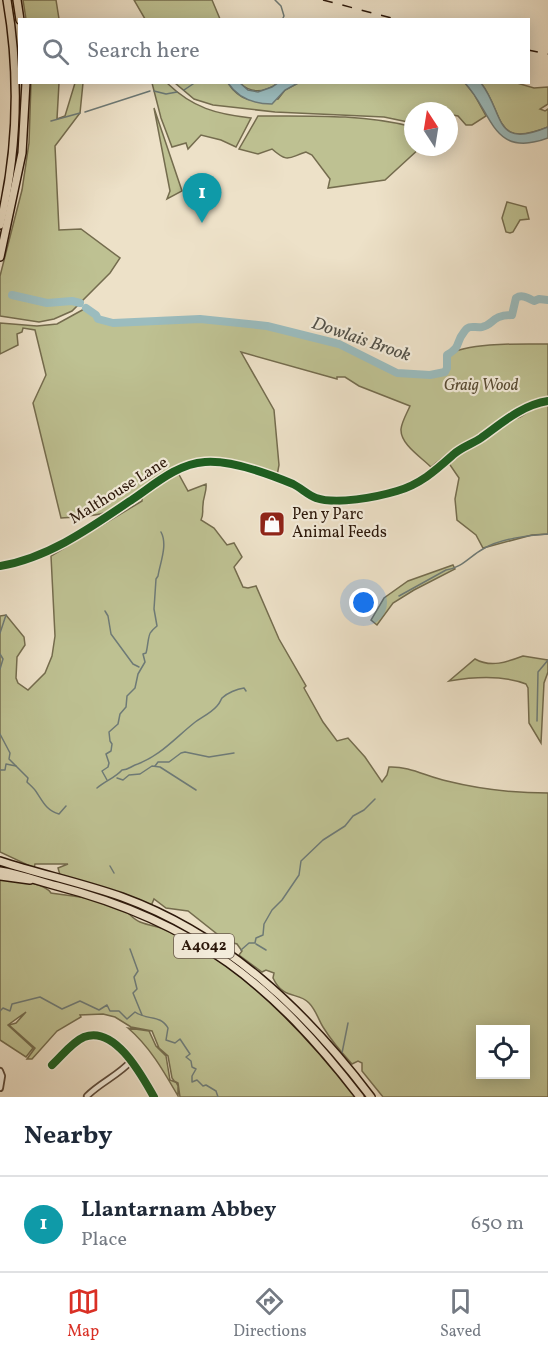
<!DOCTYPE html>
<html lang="en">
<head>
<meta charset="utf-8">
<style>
	:root { --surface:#fff; --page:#f2f2f3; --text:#1f2937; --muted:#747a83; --line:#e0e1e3; --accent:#d93025 }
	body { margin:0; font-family:Vollkorn,serif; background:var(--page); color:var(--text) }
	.controls { position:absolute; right:18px; bottom:18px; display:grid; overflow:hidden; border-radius:0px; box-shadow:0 3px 15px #0003 }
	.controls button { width:54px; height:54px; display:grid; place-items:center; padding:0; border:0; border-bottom:2px solid var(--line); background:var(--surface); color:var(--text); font:30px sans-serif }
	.compass { position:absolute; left:404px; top:102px; width:54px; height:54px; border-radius:50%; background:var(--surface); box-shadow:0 3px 15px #0003; rotate:348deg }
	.you { position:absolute; left:364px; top:603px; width:21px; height:21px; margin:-15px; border:4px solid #fff; border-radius:50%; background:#1a73e8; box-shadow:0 0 0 9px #1a73e833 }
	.badge { display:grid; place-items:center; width:39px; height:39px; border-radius:50%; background:var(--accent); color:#fff; font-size:20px; font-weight:700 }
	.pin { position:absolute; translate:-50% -50px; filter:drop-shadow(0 2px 3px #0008) }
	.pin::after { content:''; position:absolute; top:32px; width:21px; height:18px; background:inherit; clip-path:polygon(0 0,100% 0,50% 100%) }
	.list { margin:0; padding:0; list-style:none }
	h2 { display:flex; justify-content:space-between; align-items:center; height:78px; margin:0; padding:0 24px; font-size:26px }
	h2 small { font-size:20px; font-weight:400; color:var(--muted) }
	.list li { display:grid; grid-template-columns:39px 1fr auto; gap:18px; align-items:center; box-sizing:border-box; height:96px; padding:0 24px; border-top:2px solid var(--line) }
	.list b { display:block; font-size:22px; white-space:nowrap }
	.list p { margin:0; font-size:20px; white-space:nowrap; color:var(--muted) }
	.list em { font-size:20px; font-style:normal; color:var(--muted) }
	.icon { flex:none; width:33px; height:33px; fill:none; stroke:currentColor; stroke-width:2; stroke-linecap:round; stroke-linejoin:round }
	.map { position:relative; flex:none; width:548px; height:1097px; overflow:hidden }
	.search { position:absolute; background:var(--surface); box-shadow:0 3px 15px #0003; left:18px; right:18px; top:18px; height:66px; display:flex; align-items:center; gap:15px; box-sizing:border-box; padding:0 21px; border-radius:0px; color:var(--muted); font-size:22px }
	.sheet { height:174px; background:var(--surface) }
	nav { display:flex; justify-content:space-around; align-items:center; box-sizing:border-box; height:84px; border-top:2px solid var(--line); background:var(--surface); font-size:16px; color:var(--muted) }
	nav a { display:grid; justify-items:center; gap:3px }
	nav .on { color:var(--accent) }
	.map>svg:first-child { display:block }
	.green { fill:#bec192; stroke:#746c4e; stroke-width:1.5; fill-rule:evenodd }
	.water { fill:#9bbcbe; stroke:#6e7a76; stroke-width:1.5 }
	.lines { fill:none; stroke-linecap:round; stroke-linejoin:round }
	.stream { stroke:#6e7a76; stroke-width:1.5 }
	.river { stroke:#9bbcbe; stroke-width:8 }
	.minor-casing { stroke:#5c4a3a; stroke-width:8 }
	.primary-casing { stroke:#2b170a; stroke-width:10 }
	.trunk-casing { stroke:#2b170a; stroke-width:10 }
	.minor { stroke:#f3ecdb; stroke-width:4.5 }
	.primary { stroke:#ede1c8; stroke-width:7 }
	.trunk { stroke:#ede1c8; stroke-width:7 }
	.rail { stroke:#2b170a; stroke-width:1.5; stroke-dasharray:10 10; stroke-linecap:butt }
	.cycleway-casing { stroke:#f3ecdb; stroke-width:11 }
	.cycleway { stroke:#1b5e20; stroke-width:8 }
	.labels { text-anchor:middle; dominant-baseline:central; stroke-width:4.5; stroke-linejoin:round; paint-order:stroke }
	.shield { fill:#f3ecdb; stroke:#675749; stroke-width:1.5 }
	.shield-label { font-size:15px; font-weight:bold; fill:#2b170a }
	.park-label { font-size:16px; font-style:italic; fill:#574a33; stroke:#f3ecdb }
	.street-label { font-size:16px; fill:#2b170a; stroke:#f3ecdb }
	.poi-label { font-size:16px; fill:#2b170a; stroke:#f3ecdb; text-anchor:start }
	.water-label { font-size:18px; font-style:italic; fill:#525149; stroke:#f3ecdb }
</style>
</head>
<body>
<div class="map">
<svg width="548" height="1097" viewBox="0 0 548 1097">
	<rect width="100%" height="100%" fill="#ede1c8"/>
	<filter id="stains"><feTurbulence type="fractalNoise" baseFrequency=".00333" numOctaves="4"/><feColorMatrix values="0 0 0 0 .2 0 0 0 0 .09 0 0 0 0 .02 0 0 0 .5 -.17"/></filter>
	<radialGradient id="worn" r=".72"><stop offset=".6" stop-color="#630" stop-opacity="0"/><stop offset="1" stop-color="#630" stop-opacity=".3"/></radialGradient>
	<!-- green -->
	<g class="green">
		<polygon points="23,0 56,0 59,19 26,19"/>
		<polygon points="134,0 212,0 220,19 145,19"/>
		<polygon points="31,83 59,83 57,119 65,116 75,83 83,83 80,113 55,146 59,230 81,229 120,258 110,273 72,311 54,319 39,322 0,316 0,276 22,190 29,143"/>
		<path d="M152,83H167C193,108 216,114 251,118L236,147L221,140L201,135L188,149L186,143L172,147L161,118Z"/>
		<path d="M175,83H228C242,104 255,101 278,99L285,90L298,83H465L474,94L486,116L472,125H466L458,116L453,115L449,118V111H413V123L384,117L275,112L213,105L194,99Z"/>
		<path d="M240,83H278C265,92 251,94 240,83Z"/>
		<path d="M481,83H517L534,88L548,87V104L540,109L545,111L548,109V127C493,149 505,115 481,83Z"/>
		<polygon points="154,108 182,191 167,199 170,191"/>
		<path d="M258,116C308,116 364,114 413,127V147H421L385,180L328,188L330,179L312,155L306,152C289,157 289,164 272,149L258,154L239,149Z"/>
		<polygon points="507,202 526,207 529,219 520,220 513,232 510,233 506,232 502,218"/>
		<path d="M86,308L96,315L98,319L113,323L200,319L267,326L339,344L397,373L430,375L445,372L447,368V355C469,342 522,344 548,344V399C518,402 494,427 470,441C456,450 443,456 431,467C421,457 400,444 401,429C402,421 407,413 410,406L359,386L345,377H337V379L241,352L274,410L279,465L277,476C254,469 230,458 205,459C166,462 142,498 107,512C93,517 77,517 61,518L33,403L46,375L35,330L23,328L22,332L17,334L18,345L0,354V323L37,326L57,324Z"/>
		<polygon points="548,403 548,534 532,535 483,548 476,535 457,520 455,499 459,478 448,462 508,421 520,417 539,405"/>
		<path d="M177,471L188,491L206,484C207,492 203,497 203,505C202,511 204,514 201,520L214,528L227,545L234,543L242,557L234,567L243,587L248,588L256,586L279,639L306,686L304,688L323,722L337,741L348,738L365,757L382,782L387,775L389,767C410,766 427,777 447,781C479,789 515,793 548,793V1097H383L362,1071V1063L358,1061L352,1064C341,1052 331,1040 323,1027C318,1019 316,1010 309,1003C298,991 284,1001 273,978L274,973L266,970L262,972L239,955L242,951L237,944L226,941L188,911L166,908L154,899L151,906L60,875L58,868L68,864H35L34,868L0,852V616L6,615L24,637L25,645L17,657L16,678L18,683L28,690L45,673L52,656L55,636L51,556L142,501V496ZM480,1030H526V1074H480Z"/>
		<polygon points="453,565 455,569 414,590 393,603 377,625 371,620 384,598 408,581"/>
		<path d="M523,656L548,660V672L544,683L541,743L529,723L528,688L526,684C503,675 473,677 449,681L475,659C491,668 507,662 523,656Z"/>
		<path d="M0,878C13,880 44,882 51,893C75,896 100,899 122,909C129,912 132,919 140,922C150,926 161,927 171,931C248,966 304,1034 356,1097H180L178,1083L176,1082L178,1086V1096C163,1070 150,1047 128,1028L149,1031L156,1046L166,1056L170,1080L175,1082L172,1078L168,1056L159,1048L152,1031L131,1027L115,1017L103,1014L80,1015L81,1017L57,1031L32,1059H27L35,1048L9,1025L16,1023L26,1012L8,1025L33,1048L26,1057L0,1040Z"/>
	</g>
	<!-- water -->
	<g class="water">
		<path d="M228,83H240L248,90L258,92L272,87L278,83H298L285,90L272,104C254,104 238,98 228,83Z"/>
		<path d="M465,83H481C505,114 493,150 548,127V138C492,159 493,113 465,83Z"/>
	</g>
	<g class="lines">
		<!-- stream -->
		<g class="stream">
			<polyline points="275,0 281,6 284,16 282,20"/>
			<polyline points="184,90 196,82"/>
			<polyline points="154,91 166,94 177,92"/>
			<polyline points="85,112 150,91"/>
			<polyline points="51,121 80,113"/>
			<path d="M399,596L446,570C462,568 470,556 483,549C499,539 529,535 548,534"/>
			<polyline points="105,611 108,616 111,634 133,664 139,667"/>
			<polyline points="0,633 6,615"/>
			<polyline points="0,654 3,659 0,669"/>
			<polyline points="537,721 538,672 548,660"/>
			<polyline points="0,734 10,753 9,759 16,766"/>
			<polyline points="155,766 158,762 169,762 181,753 185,752 209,757 234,753"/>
			<path d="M0,770H5L6,764L16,766L28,778L27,782C30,785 35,789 37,793C43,802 47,811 59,814L66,806"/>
			<polyline points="117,778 123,780 129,775 140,774 152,766 160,767 196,790"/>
			<path d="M107,780L102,771L108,767L109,763L106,754L111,751L112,744L110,741L109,732L118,724L120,714L126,707L127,696L135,688L138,674L145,662L143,654L146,653C148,647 148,634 151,632C153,629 155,628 157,626L154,609L156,579L158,576C160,563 168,545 161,532"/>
			<path d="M97,788C105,781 115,778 122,770C128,770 130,767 135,765C159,757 174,739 194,723C202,717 211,713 217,706C220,703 220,701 222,698C227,693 237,689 244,688L246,691"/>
			<polyline points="110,866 114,873"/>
			<polyline points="256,944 266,950"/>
			<polyline points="130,949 138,971 134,977 137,989 133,993 142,1015"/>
			<polyline points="241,950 249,943 255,943 256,938 263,935 264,924 272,910 282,900 299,875 301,861 323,840 345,826 353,816 364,810 375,799"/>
			<path d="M0,1011L3,1008L10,1011L12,1004L40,997L62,1009L80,1001L99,1010L107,1005L110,1011H119L127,1019L135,1012C148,1021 160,1014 168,1028L166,1040L175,1043L180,1039L190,1054L186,1057L191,1061L192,1067L196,1069L192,1076V1082L197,1080L203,1086L206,1085L216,1091L218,1097"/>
			<polyline points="342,1053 348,1023"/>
		</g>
		<!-- river -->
		<g class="river">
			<polyline points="12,295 47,303 72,301 80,303"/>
			<path d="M86,308L96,315L98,319L113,323L200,319L267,326L339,344L397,373L430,375L445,372L447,368V355C462,346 455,343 464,332C469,324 474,328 482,327C494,325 491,315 512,315L516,298C522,294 528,298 534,301L539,299L548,300"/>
		</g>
		<defs>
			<g id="minor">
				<path d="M0,566C49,558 93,526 133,499C155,484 177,464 205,462C230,460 269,474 293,484C301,488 308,495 316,498C336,505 377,497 397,491C421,484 436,470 454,454C462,447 472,444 481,438C502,423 522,405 548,401"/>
				<path d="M52,1065C62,1056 72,1042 84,1037C115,1025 142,1076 154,1097"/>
				<polyline points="0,1071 2,1076 0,1088"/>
				<path d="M87,1096C101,1082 119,1075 131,1061"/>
			</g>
			<polyline id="primary" points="0,876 30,880"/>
			<g id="trunk">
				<polyline points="17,0 20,20"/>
				<path d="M0,225C18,150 20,76 7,0"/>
				<polyline points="0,257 22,153 26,82"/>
				<path d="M0,861C40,874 82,883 122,897C226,935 305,1010 371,1097"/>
				<path d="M0,871C19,874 38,881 57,886C196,922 274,985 360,1097"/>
			</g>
		</defs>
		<!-- minor casing -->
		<use href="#minor" class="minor-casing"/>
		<!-- primary casing -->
		<use href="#primary" class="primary-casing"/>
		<!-- trunk casing -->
		<use href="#trunk" class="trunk-casing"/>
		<!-- minor -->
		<use href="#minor" class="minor"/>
		<!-- primary -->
		<use href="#primary" class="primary"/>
		<!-- trunk -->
		<use href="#trunk" class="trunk"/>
		<!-- rail -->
		<g class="rail">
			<polyline points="323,0 399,20"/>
			<polyline points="528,50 548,54"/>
		</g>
		<defs>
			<g id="cycleway">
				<path d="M0,566C49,558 93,526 133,499C155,484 177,464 205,462C230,460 269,474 293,484C301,488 308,495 316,498C336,505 377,497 397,491C421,484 436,470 454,454C462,447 472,444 481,438C502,423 522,405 548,401"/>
				<path d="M52,1065C62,1056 72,1042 84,1037C115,1025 142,1076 154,1097"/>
			</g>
		</defs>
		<!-- cycleway casing -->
		<use href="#cycleway" class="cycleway-casing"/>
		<!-- cycleway -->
		<use href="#cycleway" class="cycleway"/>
	</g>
	<!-- icons -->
	<defs>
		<symbol id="shop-square" viewBox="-11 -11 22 22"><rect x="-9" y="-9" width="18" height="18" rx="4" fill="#8f2418" stroke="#f3ecdb"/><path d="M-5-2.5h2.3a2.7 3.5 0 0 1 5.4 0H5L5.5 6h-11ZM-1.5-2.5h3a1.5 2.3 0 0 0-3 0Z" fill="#fff"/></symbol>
	</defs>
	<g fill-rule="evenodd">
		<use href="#shop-square" x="257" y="509" width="30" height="30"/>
	</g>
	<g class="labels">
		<!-- shield labels -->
		<rect class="shield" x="174" y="934" width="60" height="24" rx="4.5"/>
		<g class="shield-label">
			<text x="204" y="946">A4042</text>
		</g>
		<!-- park labels -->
		<g class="park-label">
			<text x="481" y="386">Graig Wood</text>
		</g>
		<!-- street labels -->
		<g class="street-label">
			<text transform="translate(119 491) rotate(-32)">Malthouse Lane</text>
		</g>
		<!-- poi labels -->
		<g class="poi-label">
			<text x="292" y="515">Pen y Parc<tspan x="292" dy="18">Animal Feeds</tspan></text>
		</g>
		<!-- water labels -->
		<g class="water-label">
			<text transform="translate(361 340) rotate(19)">Dowlais Brook</text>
		</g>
	</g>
	<rect width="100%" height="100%" filter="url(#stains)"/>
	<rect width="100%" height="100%" fill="url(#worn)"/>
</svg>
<div class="controls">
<button><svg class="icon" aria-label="locate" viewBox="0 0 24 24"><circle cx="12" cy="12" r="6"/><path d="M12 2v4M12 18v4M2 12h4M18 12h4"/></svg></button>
</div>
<svg class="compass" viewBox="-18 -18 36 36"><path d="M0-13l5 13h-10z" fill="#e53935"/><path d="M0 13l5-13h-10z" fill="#747a83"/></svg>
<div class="you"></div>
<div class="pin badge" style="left:202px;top:223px;background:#0f9aa8">1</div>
<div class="search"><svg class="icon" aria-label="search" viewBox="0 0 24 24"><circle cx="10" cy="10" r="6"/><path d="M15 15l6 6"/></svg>Search here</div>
</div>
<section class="sheet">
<h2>Nearby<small></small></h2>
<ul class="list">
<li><span class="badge" style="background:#0f9aa8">1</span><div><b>Llantarnam Abbey</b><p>Place</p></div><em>650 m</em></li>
</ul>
</section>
<nav>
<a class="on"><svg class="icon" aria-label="map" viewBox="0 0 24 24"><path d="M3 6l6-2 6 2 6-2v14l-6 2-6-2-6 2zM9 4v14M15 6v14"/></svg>Map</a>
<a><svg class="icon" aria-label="directions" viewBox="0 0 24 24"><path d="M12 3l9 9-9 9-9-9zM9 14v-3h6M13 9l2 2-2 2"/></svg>Directions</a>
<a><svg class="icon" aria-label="saved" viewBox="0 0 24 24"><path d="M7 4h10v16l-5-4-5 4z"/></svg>Saved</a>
</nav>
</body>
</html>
